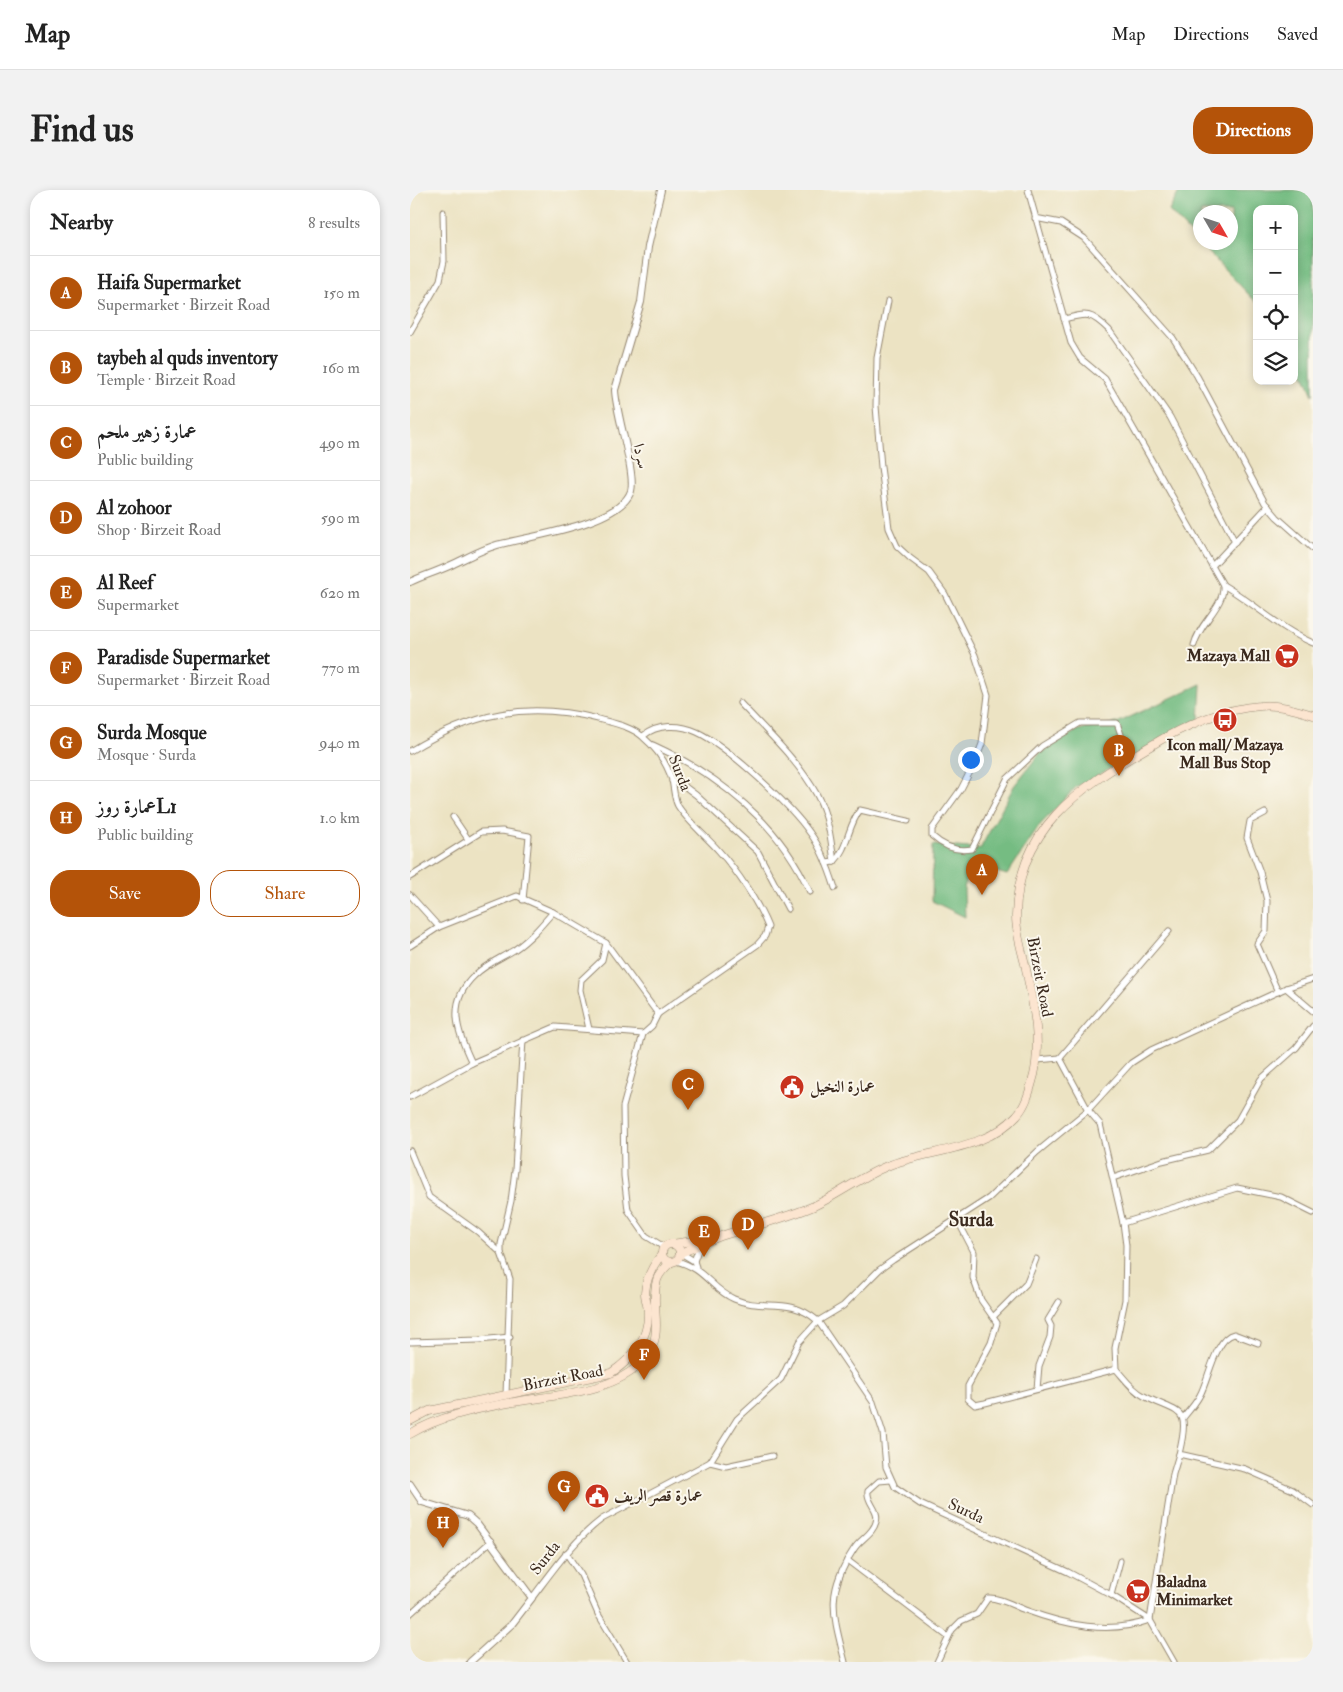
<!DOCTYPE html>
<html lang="en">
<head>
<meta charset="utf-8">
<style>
	:root { --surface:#fff; --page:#f2f2f2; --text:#222; --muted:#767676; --line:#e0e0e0; --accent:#b45309 }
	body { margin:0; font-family:"IM FELL Double Pica",Amiri,serif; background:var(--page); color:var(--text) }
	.controls { position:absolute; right:15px; top:15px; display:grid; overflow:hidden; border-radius:10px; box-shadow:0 2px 8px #0003 }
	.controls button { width:45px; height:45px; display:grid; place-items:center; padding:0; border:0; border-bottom:1px solid var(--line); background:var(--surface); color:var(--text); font:25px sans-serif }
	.compass { position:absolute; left:783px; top:15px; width:45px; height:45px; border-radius:50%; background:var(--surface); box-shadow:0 2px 8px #0003; rotate:129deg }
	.you { position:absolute; left:560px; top:569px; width:18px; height:18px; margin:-12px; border:4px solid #fff; border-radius:50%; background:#1a73e8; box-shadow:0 0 0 8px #1a73e833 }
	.badge { display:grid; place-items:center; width:32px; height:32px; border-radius:50%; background:var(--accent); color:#fff; font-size:16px; font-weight:700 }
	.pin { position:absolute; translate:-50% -41px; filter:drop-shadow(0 1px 2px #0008) }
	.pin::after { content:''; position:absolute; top:26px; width:18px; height:15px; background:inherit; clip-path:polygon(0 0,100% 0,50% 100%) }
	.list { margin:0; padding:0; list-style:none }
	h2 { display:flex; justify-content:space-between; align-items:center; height:65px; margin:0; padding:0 20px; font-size:21px }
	h2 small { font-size:16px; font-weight:400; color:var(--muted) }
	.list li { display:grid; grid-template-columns:32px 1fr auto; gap:15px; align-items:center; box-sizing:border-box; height:75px; padding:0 20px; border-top:1px solid var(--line) }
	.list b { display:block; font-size:19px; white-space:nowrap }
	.list p { margin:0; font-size:16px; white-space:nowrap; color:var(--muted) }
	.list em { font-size:16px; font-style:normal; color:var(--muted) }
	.actions { display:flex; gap:10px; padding:15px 20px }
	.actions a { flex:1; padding:11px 0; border:1px solid var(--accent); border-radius:20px; text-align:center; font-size:18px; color:var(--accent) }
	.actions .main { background:var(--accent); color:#fff }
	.icon { flex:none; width:28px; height:28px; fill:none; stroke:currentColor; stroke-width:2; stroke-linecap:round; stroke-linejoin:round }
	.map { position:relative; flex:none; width:903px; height:1472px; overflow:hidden; border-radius:20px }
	header { display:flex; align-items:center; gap:30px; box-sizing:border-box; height:70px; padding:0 25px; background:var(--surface); border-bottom:1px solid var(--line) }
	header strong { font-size:24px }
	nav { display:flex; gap:28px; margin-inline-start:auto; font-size:18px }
	.intro { display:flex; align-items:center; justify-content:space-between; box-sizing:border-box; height:120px; padding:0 30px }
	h1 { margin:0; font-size:35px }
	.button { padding:12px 22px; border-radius:20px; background:var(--accent); color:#fff; font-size:18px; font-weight:700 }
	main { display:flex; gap:30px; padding:0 30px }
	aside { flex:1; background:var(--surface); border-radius:20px; box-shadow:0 2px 8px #0003 }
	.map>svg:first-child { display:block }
	.forest { fill:#74bc82; stroke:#587350; fill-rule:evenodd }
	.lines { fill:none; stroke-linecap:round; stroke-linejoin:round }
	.minor-casing { stroke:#948670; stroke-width:7 }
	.tertiary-casing { stroke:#948670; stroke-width:8 }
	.secondary-casing { stroke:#948670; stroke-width:9 }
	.minor { stroke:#fff; stroke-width:5 }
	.tertiary { stroke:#fff; stroke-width:6 }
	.secondary { stroke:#fce5d0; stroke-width:8 }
	.labels { text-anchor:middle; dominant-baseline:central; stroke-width:4; stroke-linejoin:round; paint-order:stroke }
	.street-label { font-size:16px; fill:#3b2a1e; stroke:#fbf7ec }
	.poi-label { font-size:16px; font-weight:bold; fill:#3b2a1e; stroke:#fbf7ec; text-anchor:start }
	.quarter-label { font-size:19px; font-weight:bold; fill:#3b2a1e; stroke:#fbf7ec }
</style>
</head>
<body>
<header>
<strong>Map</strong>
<nav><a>Map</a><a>Directions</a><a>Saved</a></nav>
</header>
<div class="intro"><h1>Find us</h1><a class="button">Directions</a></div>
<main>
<aside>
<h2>Nearby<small>8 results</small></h2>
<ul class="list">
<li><span class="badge">A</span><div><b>Haifa Supermarket</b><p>Supermarket · Birzeit Road</p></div><em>150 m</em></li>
<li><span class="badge">B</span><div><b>taybeh al quds inventory</b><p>Temple · Birzeit Road</p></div><em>160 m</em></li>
<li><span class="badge">C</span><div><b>عمارة زهير ملحم</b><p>Public building</p></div><em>490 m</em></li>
<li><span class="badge">D</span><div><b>Al zohoor</b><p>Shop · Birzeit Road</p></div><em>590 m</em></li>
<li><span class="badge">E</span><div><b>Al Reef</b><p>Supermarket</p></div><em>620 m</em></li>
<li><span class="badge">F</span><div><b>Paradisde Supermarket</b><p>Supermarket · Birzeit Road</p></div><em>770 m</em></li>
<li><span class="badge">G</span><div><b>Surda Mosque</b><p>Mosque · Surda</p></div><em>940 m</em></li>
<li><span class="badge">H</span><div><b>عمارة روزL1</b><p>Public building</p></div><em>1.0 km</em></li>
</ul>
<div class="actions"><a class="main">Save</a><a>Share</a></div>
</aside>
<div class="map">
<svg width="903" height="1472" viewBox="0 0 903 1472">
	<rect width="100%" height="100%" fill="#fbf7ec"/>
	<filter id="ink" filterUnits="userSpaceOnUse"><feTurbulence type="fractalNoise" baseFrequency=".02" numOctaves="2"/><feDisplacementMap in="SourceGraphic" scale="10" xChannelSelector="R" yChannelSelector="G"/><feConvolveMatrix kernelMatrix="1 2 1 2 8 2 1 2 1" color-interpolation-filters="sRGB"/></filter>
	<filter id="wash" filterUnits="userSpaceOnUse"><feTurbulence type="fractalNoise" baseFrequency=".0096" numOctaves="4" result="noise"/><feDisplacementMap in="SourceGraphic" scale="20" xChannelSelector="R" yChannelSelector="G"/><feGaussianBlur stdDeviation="1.12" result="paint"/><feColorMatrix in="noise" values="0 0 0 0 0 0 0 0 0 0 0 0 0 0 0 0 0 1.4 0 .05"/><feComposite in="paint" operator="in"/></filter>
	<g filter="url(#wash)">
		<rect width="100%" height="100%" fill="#ece3c3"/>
		<!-- forest -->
		<g class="forest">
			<path d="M770,0H903V205L884,161V19H847V113L759,21ZM791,22H821V52H791Z"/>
			<polygon points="791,494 789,531 666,597 630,635 597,685 558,673 554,700 555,727 522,711 523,655 570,659 604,596 630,563 668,540 707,533"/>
		</g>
	</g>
	<g filter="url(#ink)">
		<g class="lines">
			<defs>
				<g id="minor">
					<path d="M618,0L661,153L670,168L695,189L813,395C815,416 789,433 784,455"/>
					<polyline points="625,28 651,33 674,48 763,148 787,186 855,313 867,327 903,359"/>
					<path d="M478,111L467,168L466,216L471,277L479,338L487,356L500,368L519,382L535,404L565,465L578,505L572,554L565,572L551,599L522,639V646C533,656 546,662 562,659L597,589L632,556L670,533H707L719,568"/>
					<path d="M654,129C677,123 681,122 699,140L760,227L825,352"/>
					<polyline points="0,142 30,90 34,71 33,22"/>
					<polyline points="802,376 858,316"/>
					<path d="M813,395C844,413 870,439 903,453"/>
					<path d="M330,513C357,542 388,570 407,605C418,625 421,649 424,672L416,673"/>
					<path d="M233,546C247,534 270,534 287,542C317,556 381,615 400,643C412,659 419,679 425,698"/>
					<path d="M243,555C309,585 370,634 400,702"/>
					<path d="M0,561C62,523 116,511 188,529C202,533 221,536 233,547C246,558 257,574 262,590C264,599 264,609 268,616C278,632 296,646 309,661C327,681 348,712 358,737L355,746L347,755L248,824L242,836L233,844L213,917L214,986L218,1020L236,1046L254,1057"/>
					<polyline points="262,591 274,596 286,605 348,662 378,719"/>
					<polyline points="855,623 840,631 837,648 850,682 857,711 856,741 847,754 868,802"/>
					<polyline points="43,627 58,649"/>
					<path d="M424,672C438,658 438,635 450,620L498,631"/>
					<polyline points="0,687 71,642 92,641 119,646 113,710"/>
					<polyline points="0,705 29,737"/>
					<polyline points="0,756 29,737 107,706 143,722 196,753 248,824"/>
					<polyline points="876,798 903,821"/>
					<polyline points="179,839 170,800 171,790 192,770 196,753"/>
					<polyline points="650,868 759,741"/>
					<path d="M627,870L650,868L678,920L690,934L713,1033L716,1055L715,1110L705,1158L706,1179C714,1188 722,1200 734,1206C770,1225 781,1215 769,1264L835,1279L883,1300L903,1315"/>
					<path d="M62,873C47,842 36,812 65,785C76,774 91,768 104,760C119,750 131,736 143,722"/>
					<polyline points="0,907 62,873 145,837 233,844"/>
					<polyline points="0,961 19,1007 68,1042 91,1063 100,1089 96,1205"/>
					<polyline points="703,988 752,971 798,960 828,930 851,889 886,858 903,836"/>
					<polyline points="547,1029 564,1062 563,1088 571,1110 587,1133 581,1153 558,1196 558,1209 565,1215 575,1213 706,1179"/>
					<polyline points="713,1033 827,998 871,1007 903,1023"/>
					<polyline points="91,1063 91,1054 101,1011 105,980 113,850"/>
					<polyline points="271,1063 284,1071 286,1077"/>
					<path d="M266,1071C295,1078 301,1099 324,1109C354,1122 378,1105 408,1131L463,1212L473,1243L476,1277L485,1297L510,1314L658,1382L701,1405L740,1430L764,1472"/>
					<polyline points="284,1071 290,1055"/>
					<polyline points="583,1127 616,1094 626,1069"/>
					<polyline points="0,1152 69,1150 100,1147"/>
					<polyline points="627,1199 629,1176 640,1147 641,1136 638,1130 649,1112"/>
					<path d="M773,1228C779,1221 786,1213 790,1205C799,1189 805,1148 824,1144L848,1153"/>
					<polyline points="300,1272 316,1276 362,1266"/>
					<polyline points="156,1363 171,1385 188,1424 217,1472"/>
					<polyline points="437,1370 537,1446"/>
					<polyline points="701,1405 710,1371"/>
					<path d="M122,1408C144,1379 163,1351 192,1329L300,1272L327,1229L371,1189L389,1152L408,1131L433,1116L469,1080L483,1070L579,1008L627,962L678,920L721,873L741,860L876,798L903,789"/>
					<polyline points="0,1424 81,1351"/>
					<path d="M435,1472C423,1424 415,1403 444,1359C450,1349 463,1344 466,1332C470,1319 456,1313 458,1301L469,1291L481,1290"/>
					<path d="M527,1472L542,1440L551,1431L567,1424L578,1408C589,1407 604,1416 615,1420C656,1435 698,1445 740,1430L763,1284L769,1264"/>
				</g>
				<g id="tertiary">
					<path d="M0,392C12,386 26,382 39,376C55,369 73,358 91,354C121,346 210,334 221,301C226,283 206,225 205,200L231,112L238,57L251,0"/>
					<polyline points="0,1294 12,1312 58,1326 67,1334 122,1408 102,1434 60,1472"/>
				</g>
				<g id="secondary">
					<polyline points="262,1054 297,1049"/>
					<circle cx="261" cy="1063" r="9"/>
					<path d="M270,1063C284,1058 297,1051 311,1046C342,1036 374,1029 404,1016C429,1004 451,987 477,976C519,959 576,961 607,925C617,914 620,899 624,885C632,849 622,810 615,774C611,758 606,742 606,726C607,639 669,598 737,558C771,537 810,519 850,516C868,514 886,520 903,525"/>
					<path d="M0,1231L19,1221L201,1183C222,1169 239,1149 238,1122C238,1116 235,1109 235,1103C236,1088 243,1075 252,1064"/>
					<path d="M0,1244C28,1227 65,1219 98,1213C140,1205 203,1204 233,1171C257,1144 239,1119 247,1090C249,1083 255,1078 260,1073"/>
				</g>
			</defs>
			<!-- minor casing -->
			<use href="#minor" class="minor-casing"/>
			<!-- tertiary casing -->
			<use href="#tertiary" class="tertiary-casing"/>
			<!-- secondary casing -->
			<use href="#secondary" class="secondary-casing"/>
			<!-- minor -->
			<use href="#minor" class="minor"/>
			<!-- tertiary -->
			<use href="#tertiary" class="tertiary"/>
			<!-- secondary -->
			<use href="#secondary" class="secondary"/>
		</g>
	</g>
	<!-- icons -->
	<defs>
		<symbol id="supermarket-disc" viewBox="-11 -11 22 22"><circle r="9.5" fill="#c8321e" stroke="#fbf7ec"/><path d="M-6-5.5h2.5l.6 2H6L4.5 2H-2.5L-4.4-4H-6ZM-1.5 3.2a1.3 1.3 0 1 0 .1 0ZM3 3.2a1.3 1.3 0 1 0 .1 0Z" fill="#fff"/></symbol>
		<symbol id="bus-disc" viewBox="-11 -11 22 22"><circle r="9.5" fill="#c8321e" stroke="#fbf7ec"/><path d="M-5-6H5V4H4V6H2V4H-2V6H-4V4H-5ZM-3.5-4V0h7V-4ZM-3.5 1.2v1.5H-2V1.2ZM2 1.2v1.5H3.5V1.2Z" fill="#fff"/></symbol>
		<symbol id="civic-disc" viewBox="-11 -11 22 22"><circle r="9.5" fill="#c8321e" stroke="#fbf7ec"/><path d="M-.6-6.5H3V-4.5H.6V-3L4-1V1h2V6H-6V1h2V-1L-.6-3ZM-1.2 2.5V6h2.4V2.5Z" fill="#fff"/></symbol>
	</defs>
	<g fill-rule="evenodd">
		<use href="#supermarket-disc" x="863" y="452" width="28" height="28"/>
		<use href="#bus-disc" x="801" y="516" width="28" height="28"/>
		<use href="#civic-disc" x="368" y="883" width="28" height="28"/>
		<use href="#civic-disc" x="173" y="1292" width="28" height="28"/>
		<use href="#supermarket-disc" x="714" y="1387" width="28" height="28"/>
	</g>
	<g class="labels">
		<!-- street labels -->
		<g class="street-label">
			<text transform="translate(231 266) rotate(77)">سردا</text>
			<text transform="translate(270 583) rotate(69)">Surda</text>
			<text transform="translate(630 787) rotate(79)">Birzeit Road</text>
			<text transform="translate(153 1188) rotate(-11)">Birzeit Road</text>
			<text transform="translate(556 1321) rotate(25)">Surda</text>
			<text transform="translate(135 1368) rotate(-52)">Surda</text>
		</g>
		<!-- poi labels -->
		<g class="poi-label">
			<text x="860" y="466" text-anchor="end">Mazaya Mall</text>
			<text x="815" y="555" text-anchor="middle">Icon mall/ Mazaya<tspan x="815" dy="18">Mall Bus Stop</tspan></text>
			<text x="400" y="897">عمارة النخيل</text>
			<text x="204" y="1306">عمارة قصر الريف</text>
			<text x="746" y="1392">Baladna<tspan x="746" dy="18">Minimarket</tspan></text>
		</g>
		<!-- quarter labels -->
		<g class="quarter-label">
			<text x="561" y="1030">Surda</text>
		</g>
	</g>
</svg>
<div class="controls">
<button>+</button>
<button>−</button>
<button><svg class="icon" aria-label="locate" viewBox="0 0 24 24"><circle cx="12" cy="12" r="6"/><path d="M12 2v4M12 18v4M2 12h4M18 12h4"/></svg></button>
<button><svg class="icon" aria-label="layers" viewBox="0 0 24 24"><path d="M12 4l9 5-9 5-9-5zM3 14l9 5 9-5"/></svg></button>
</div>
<svg class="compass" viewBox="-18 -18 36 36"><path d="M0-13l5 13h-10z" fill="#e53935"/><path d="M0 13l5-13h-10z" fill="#767676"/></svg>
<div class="you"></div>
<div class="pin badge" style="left:572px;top:705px">A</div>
<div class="pin badge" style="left:709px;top:586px">B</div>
<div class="pin badge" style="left:278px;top:920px">C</div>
<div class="pin badge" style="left:338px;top:1060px">D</div>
<div class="pin badge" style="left:294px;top:1067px">E</div>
<div class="pin badge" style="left:234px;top:1190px">F</div>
<div class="pin badge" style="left:154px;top:1322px">G</div>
<div class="pin badge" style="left:33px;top:1358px">H</div>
</div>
</main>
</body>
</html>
